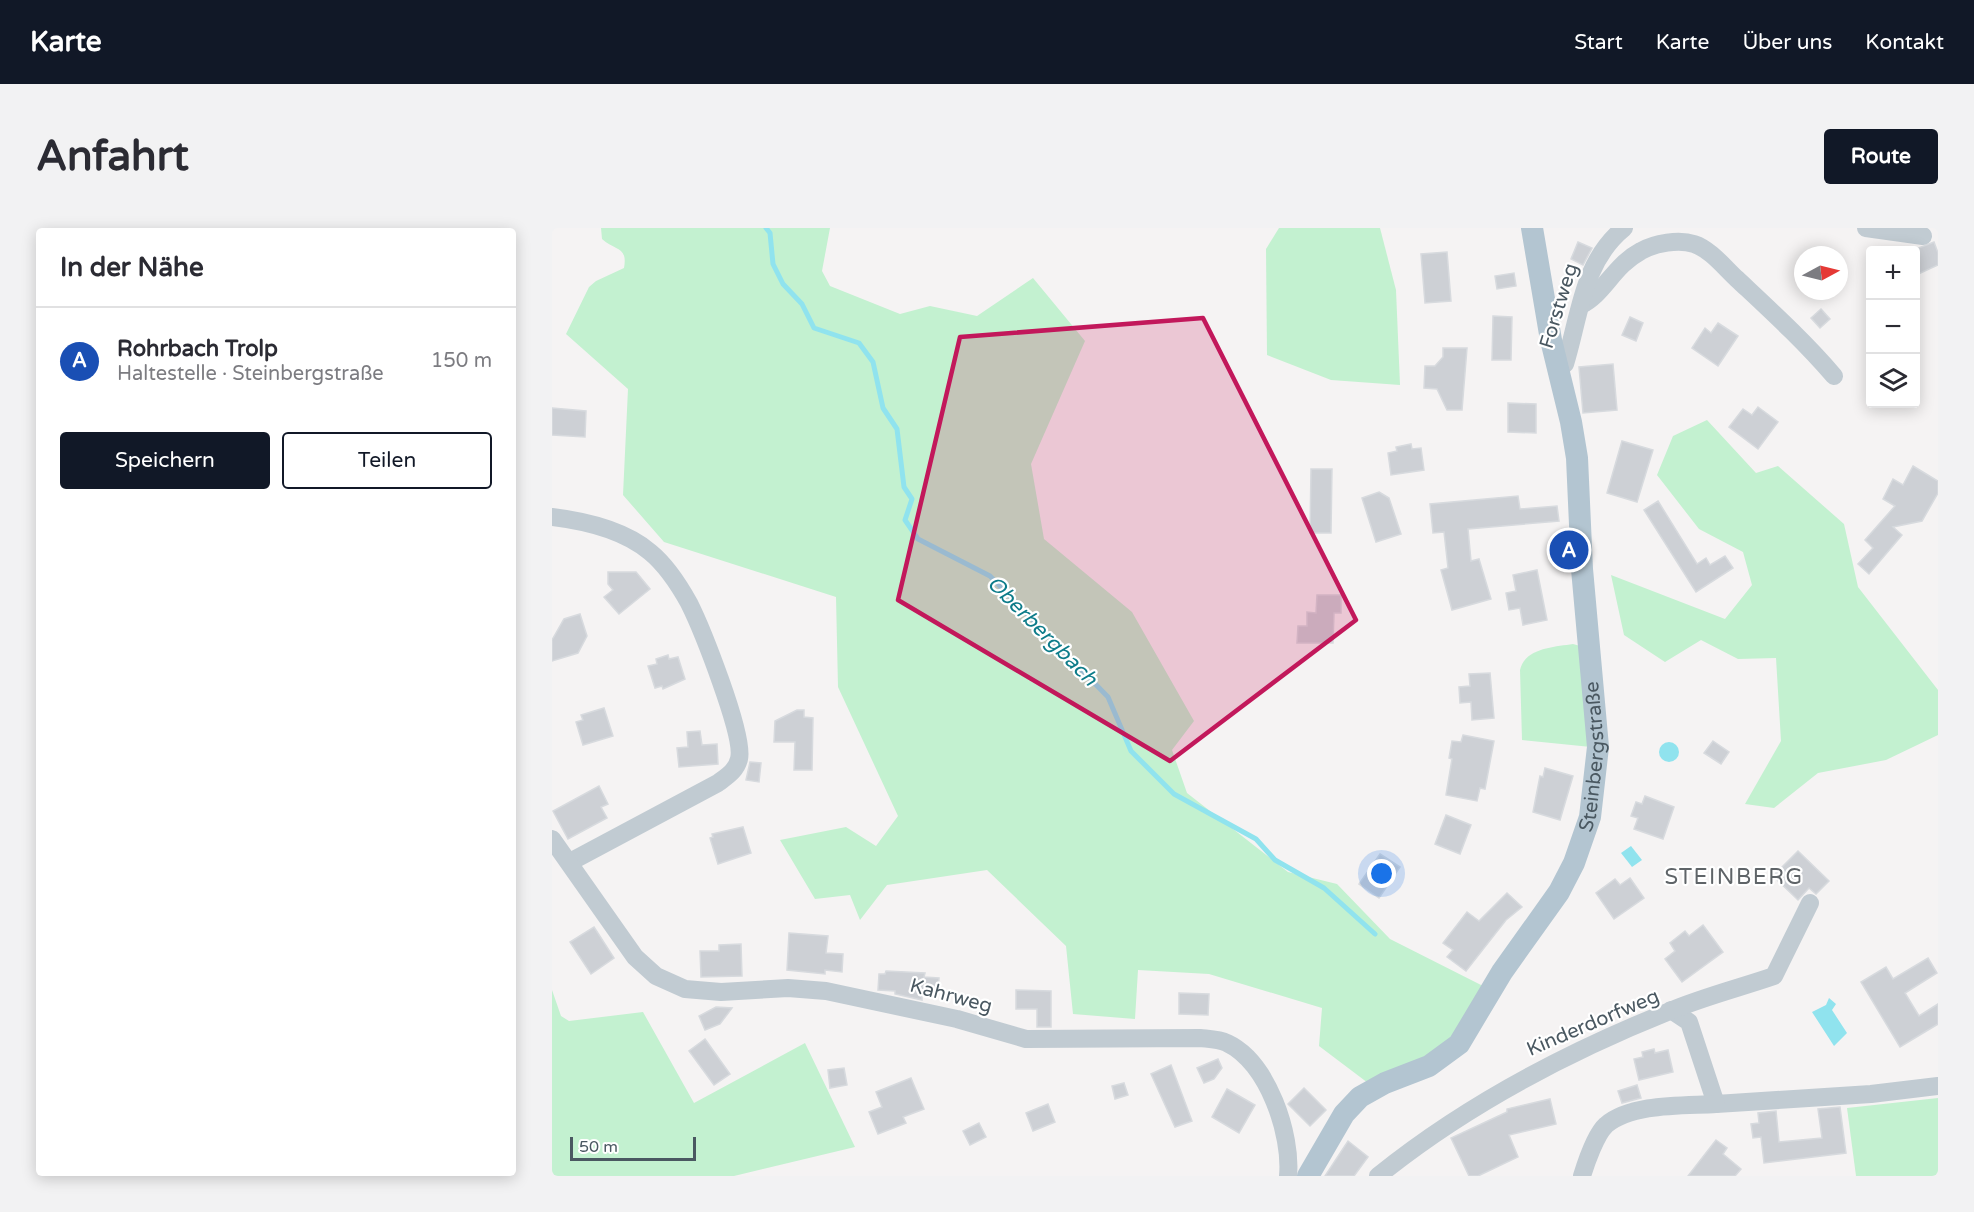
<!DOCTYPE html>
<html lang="de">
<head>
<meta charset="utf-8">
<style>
	:root { --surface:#fff; --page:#f2f2f3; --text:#2b2b33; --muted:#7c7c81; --line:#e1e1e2; --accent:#111827 }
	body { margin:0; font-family:"Varela Round",sans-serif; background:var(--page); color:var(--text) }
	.controls { position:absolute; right:18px; top:18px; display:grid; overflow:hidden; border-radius:6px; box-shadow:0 3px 15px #0003 }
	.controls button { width:54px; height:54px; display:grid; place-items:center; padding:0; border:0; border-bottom:2px solid var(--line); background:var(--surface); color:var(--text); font:30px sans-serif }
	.compass { position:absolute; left:1242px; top:18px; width:54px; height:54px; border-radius:50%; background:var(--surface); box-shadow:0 3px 15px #0003; rotate:83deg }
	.scale { position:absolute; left:18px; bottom:15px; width:126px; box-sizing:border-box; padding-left:6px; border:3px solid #4a5861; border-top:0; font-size:16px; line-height:21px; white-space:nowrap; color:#4a5861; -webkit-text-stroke:4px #fff; paint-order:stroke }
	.you { position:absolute; left:830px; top:646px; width:21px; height:21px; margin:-15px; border:4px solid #fff; border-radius:50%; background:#1a73e8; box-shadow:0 0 0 9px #1a73e833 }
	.badge { display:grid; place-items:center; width:39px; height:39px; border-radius:50%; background:var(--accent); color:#fff; font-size:20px; font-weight:700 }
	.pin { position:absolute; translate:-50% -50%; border:3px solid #fff; box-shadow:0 2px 6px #0006 }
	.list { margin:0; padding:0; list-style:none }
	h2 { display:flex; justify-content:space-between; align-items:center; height:78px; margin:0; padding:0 24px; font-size:26px }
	h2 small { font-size:20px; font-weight:400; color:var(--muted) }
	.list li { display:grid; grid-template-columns:39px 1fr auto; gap:18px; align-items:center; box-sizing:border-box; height:108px; padding:0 24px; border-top:2px solid var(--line) }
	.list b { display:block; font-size:22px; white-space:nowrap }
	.list p { margin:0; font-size:20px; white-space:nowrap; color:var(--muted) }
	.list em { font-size:20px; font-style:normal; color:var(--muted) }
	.actions { display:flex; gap:12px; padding:18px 24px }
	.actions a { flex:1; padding:14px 0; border:2px solid var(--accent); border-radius:6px; text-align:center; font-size:21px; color:var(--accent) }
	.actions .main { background:var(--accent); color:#fff }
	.icon { flex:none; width:33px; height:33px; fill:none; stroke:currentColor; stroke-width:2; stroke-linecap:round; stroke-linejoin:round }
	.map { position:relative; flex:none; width:1386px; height:948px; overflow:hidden; border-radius:6px }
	header { display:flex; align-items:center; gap:36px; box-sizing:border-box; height:84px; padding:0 30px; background:var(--accent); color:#fff }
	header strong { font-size:28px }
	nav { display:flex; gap:33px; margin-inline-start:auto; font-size:21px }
	.intro { display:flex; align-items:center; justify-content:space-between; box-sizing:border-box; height:144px; padding:0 36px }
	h1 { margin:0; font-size:42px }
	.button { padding:15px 27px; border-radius:6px; background:var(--accent); color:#fff; font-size:21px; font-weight:700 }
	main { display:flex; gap:36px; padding:0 36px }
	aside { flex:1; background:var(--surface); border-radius:6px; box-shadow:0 3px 15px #0003 }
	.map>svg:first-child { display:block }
	.green { fill:#c3f1d0 }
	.water { fill:#90e3ee }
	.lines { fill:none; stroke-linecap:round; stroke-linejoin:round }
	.stream { stroke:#90e3ee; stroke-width:5 }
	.building { fill:#cdd0d5; stroke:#d7dade; stroke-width:1.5 }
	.minor { stroke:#c1cbd2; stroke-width:18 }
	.major { stroke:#b3c5d1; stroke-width:22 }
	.marked { fill:#c2185b; fill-opacity:0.2; stroke:#c2185b; stroke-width:4.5; stroke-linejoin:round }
	.labels { text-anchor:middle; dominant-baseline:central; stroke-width:4.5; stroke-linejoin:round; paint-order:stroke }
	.street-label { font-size:20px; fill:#4a5861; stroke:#fff }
	.water-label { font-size:21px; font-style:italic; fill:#0d7c8a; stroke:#fff }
	.quarter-label { font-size:22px; letter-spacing:1.5px; fill:#5f6468; stroke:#fff }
</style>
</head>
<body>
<header>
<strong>Karte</strong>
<nav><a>Start</a><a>Karte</a><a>Über uns</a><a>Kontakt</a></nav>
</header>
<div class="intro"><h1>Anfahrt</h1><a class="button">Route</a></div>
<main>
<aside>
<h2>In der Nähe<small></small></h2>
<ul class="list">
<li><span class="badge" style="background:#1a4fb4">A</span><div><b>Rohrbach Trolp</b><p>Haltestelle · Steinbergstraße</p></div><em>150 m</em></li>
</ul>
<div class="actions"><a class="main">Speichern</a><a>Teilen</a></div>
</aside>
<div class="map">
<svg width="1386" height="948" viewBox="0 0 1386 948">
	<rect width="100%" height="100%" fill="#f5f3f3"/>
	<!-- green -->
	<g class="green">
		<path d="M49,0H278L270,43L278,58L348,86L378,78L425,88L481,50L533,113L479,236L492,311L580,384L642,493L620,522L635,565L736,644L785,656L838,711L933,759L904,810L886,823L816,855L767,818L770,780L657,746L586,742L583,791L521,786L514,718L435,642L335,657L308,692L298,667L263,671L228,612L294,599L324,618L346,588L286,459L284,369L112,314L71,267L76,161L14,106L37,59L44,53L72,40C76,18 63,23 50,11Z"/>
		<polygon points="727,0 828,0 844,62 848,157 779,152 715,127 714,21"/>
		<polygon points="1155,192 1204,245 1226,238 1292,296 1306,359 1386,462 1386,507 1334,532 1266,545 1222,580 1193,576 1229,513 1224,430 1186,431 1149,412 1113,434 1072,407 1059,347 1173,391 1200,357 1191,324 1147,301 1105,247 1121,208"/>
		<path d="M1021,416L1028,418L1039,519L970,512L968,442C973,420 1002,419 1021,416Z"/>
		<polygon points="0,762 9,788 17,793 91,784 142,875 253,815 303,919 182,948 0,948"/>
		<polygon points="1386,870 1386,948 1304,948 1295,880"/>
	</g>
	<!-- water -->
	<g class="water">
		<circle cx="1117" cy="524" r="10"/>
		<polygon points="1079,618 1090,632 1080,639 1069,625"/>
		<polygon points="1277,770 1284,776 1280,782 1295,805 1282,818 1260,784 1274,777"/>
	</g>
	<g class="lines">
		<!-- stream -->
		<polyline class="stream" points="214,0 218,5 221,36 231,56 250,76 262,100 307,115 321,134 331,180 345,201 352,259 360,271 353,292 366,311 438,348 556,469 579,523 622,566 704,611 723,632 772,660 823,706"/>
	</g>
	<!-- building -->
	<g class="building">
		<polygon points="1026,14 1040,20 1031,37 1019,31"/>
		<polygon points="1382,14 1386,25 1386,37 1364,47 1364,21"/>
		<polygon points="895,24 899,73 873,75 869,26"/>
		<polygon points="962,45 964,58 945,61 943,48"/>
		<polygon points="1269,81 1278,91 1268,100 1259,90"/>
		<polygon points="941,88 960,89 959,132 940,132"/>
		<polygon points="1078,89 1091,95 1084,113 1070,107"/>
		<polygon points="1166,95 1186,108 1166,138 1140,120 1153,100 1159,105"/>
		<polygon points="891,120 915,120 910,182 895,182 885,161 872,160 873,138 883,138 891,129"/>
		<polygon points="1061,136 1065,182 1031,185 1027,139"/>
		<polygon points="956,175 984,176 984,205 956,204"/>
		<polygon points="1206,179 1226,194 1206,221 1177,199 1191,181 1200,187"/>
		<polygon points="0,180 34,183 33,209 0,207"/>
		<polygon points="1070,213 1101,222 1085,274 1055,265"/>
		<polygon points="859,216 860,221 869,220 872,242 839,247 836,225 845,223 844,219"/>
		<polygon points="1361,238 1386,253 1386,265 1370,293 1341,299 1350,307 1317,346 1306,336 1321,320 1313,312 1343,278 1331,271 1341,251 1351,257"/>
		<polygon points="759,241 780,241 779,305 758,305"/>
		<polygon points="827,264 837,270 849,306 824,314 810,270"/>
		<polygon points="966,268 968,281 1005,278 1007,293 916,301 919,333 927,331 939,371 900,382 889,342 896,340 892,304 881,305 878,276"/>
		<polygon points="1106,273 1145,336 1154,330 1158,337 1173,328 1181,340 1144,364 1092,282"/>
		<polygon points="985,342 995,392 971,397 968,380 957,382 954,365 964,363 961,347"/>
		<polygon points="56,344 84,344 98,361 67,386 52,369 61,362 56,356"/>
		<polygon points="765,367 789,367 789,385 782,385 781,415 745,415 746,398 755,398 755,384 764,385"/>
		<polygon points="28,386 35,408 26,425 0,433 0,412 12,391"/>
		<polygon points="116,427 117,431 126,429 133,451 111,461 110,458 103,460 96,438 105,436 104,431"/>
		<polygon points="938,445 942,490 920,492 919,474 908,475 907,459 918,458 917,446"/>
		<polygon points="52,480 61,508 31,517 24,494 31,492 29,487"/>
		<polygon points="245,482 252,482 252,489 261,490 260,542 242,542 243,514 222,514 223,493"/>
		<polygon points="148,503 150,517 165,516 166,536 127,539 125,520 136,519 135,504"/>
		<polygon points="911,507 942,513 933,561 928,560 925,573 894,567 900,531 897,530 900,513 909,514"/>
		<polygon points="1161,513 1177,524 1169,536 1152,525"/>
		<polygon points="198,534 209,535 207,554 194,552"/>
		<polygon points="993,540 1021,548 1008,592 981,584 988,548 991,549"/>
		<polygon points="47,558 56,576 49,579 55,590 16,611 1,583"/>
		<polygon points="1093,568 1122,579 1111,611 1082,601 1086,590 1079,588 1084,574 1090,576"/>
		<polygon points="894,587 919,597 908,626 883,616"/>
		<polygon points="191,599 199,625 166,636 158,610 161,609 160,606"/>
		<polygon points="1246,623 1277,653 1264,666 1257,660 1246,672 1221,648"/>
		<polygon points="828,626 848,639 827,670 807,656"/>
		<polygon points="1078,650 1092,670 1062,691 1044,665 1063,651 1068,657"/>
		<polygon points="955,665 970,679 954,692 914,743 895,729 901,722 891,715 915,684 927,693"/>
		<polygon points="1151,697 1171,724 1130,754 1113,731 1123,723 1118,715 1133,703 1137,708"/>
		<polygon points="42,699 62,730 39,746 18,714"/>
		<polygon points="237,705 276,708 274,725 291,726 290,744 273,742 273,746 235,742"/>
		<polygon points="189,716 190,748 149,749 148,723 167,723 167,717"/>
		<polygon points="1376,730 1385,745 1353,765 1367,788 1386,776 1386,796 1348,819 1309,754 1334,739 1341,751"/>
		<polygon points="334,743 373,745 372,749 387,750 386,766 370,765 370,772 343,766 343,763 326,762 327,746 333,746"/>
		<polygon points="464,762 499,763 499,799 485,799 485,781 464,781"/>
		<polygon points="627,765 657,766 656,787 627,786"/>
		<polygon points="164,779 180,780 168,796 153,802 147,788"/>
		<polygon points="153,811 178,846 162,857 137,823"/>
		<polygon points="1102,821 1103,825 1116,822 1121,844 1087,852 1082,831 1091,829 1090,824"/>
		<polygon points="666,831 670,840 662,851 652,855 645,840"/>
		<polygon points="619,837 640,893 623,899 599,846"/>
		<polygon points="292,840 295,857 278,860 276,842"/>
		<polygon points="359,850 372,881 351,889 354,895 326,906 317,884 330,879 324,864"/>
		<polygon points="572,855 576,867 563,871 560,858"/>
		<polygon points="1085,857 1089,870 1070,875 1066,863"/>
		<polygon points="752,860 774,882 758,898 736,876"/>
		<polygon points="675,861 703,877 687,905 660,889"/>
		<polygon points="998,871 1004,896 957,907 966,929 926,948 917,948 899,910 955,884 955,881"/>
		<polygon points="496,876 503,894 481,903 474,885"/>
		<polygon points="1288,879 1294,925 1212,935 1209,909 1201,910 1199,896 1207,895 1206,885 1224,883 1227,914 1270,910 1266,881"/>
		<polygon points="427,895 434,909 418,917 411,903"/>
		<polygon points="1164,912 1175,920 1171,926 1189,941 1183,948 1136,948"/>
		<polygon points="796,913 816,929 802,948 773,948"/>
	</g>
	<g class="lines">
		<!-- minor -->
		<g class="minor">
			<polyline points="1314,0 1371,8"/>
			<path d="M1029,77C1052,66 1061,38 1089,23C1103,15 1127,11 1142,16C1158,21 1173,40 1185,51C1218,82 1252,113 1282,148"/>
			<path d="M1006,141L1013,136C1028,88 1030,34 1072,0"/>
			<path d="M0,289C33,293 72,302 98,324C114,337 127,357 137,375C149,399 193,508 187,531C184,543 175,548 166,555L18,634"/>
			<path d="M0,611L83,729L104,748L133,761L169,764L236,760L274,763L405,791L474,811L648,810C657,811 667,811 675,815C716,834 740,907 736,948"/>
			<polyline points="1119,782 1137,794 1164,876 1319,866 1386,858"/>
			<path d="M826,948C914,877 1013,825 1118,783C1151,769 1187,760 1222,748L1258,675"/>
			<path d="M1030,948C1034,935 1044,906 1054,897C1080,875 1132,878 1164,876"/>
		</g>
		<!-- major -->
		<path class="major" id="s1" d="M756,948L792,886L808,869L833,855L877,838L907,816L950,744L1007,664L1022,635L1038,589L1046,519L1030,341L1025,230L1019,194L999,112L980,0"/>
	</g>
	<!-- marked area -->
	<path class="marked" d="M651,90L804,392L618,533L346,372L408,109Z"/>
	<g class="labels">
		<!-- street labels -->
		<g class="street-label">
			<text transform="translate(1007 78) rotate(-73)">Forstweg</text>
			<text stroke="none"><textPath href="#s1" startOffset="532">Steinbergstraße</textPath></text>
			<text transform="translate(399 768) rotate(15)">Kahrweg</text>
			<text transform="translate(1041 795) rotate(-23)">Kinderdorfweg</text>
		</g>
		<!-- water labels -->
		<g class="water-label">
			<text transform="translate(490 403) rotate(45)">Oberbergbach</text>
		</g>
		<!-- quarter labels -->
		<g class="quarter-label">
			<text x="1182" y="649">STEINBERG</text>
		</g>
	</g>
</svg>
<div class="controls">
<button>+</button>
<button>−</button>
<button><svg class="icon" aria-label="layers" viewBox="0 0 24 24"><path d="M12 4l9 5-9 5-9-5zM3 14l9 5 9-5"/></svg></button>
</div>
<svg class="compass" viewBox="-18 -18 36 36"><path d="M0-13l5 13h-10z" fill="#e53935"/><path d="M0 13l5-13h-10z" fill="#7c7c81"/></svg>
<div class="scale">50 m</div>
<div class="you"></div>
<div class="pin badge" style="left:1017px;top:322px;background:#1a4fb4">A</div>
</div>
</main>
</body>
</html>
